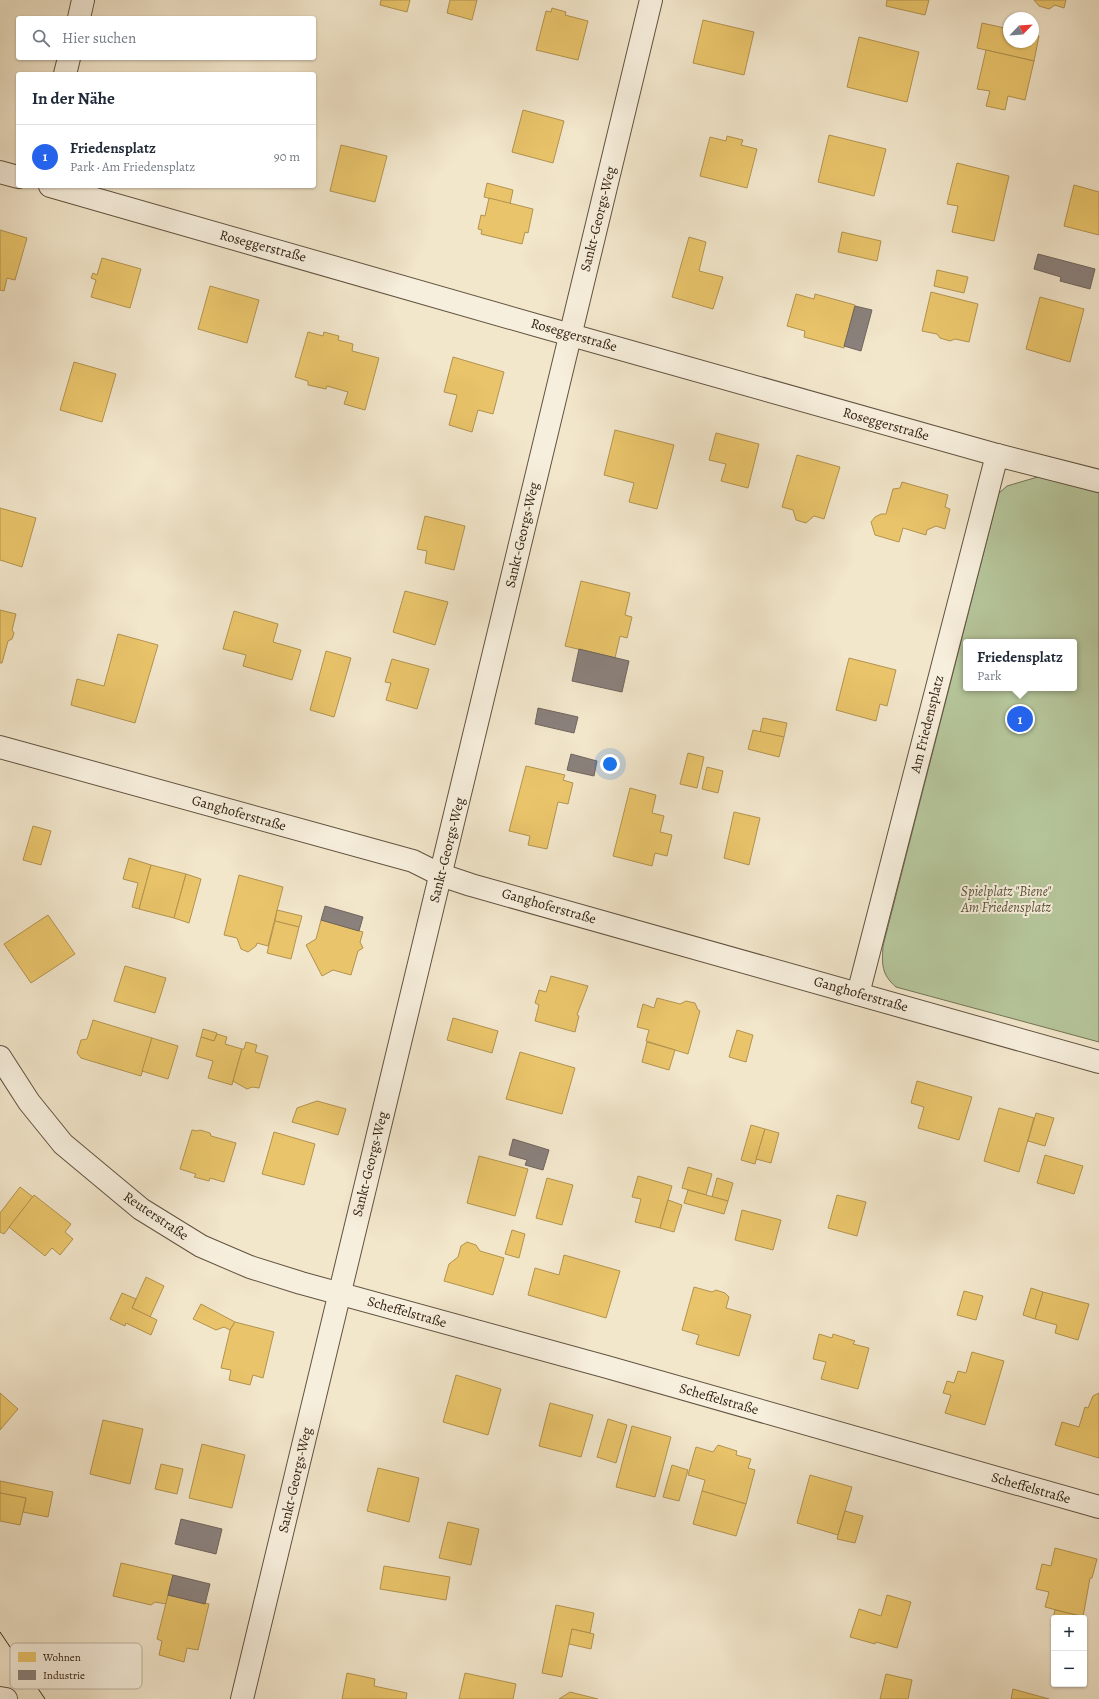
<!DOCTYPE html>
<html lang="de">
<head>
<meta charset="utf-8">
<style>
	:root { --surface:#fff; --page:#f2f2f3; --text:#1f2937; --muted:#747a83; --line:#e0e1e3; --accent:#2563eb }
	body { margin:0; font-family:Alegreya,serif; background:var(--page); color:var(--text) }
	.controls { position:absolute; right:12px; bottom:12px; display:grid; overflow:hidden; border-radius:4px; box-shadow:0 1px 3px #0004 }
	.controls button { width:36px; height:36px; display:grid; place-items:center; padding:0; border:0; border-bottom:1px solid var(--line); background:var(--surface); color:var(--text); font:20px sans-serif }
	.compass { position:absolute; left:1003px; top:12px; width:36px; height:36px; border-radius:50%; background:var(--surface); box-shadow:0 1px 3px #0004; rotate:65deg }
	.you { position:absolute; left:610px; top:764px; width:14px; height:14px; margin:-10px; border:3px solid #fff; border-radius:50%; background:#1a73e8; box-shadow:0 0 0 6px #1a73e833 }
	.badge { display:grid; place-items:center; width:26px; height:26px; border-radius:50%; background:var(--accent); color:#fff; font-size:13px; font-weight:700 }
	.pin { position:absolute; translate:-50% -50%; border:2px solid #fff; box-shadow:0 1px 4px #0006 }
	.popup { position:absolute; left:963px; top:639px; width:114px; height:52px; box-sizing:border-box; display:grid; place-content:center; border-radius:4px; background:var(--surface); filter:drop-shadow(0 1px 3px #0005); font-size:13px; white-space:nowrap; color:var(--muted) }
	.popup b { font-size:15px; color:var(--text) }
	.popup::after { content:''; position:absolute; left:50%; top:100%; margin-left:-8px; border:8px solid transparent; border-top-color:var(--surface) }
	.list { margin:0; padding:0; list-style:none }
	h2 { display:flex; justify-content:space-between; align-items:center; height:52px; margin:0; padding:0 16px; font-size:17px }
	h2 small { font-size:13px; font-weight:400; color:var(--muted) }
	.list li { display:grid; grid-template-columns:26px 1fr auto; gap:12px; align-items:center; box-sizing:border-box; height:64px; padding:0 16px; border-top:1px solid var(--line) }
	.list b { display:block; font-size:15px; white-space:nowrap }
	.list p { margin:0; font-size:13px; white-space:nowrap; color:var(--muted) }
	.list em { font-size:13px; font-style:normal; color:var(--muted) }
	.icon { flex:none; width:22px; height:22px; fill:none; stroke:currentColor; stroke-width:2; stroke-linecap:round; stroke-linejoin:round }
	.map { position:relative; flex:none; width:1099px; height:1699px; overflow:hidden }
	.search { position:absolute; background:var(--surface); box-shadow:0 1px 3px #0004; left:16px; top:16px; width:300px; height:44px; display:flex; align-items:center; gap:10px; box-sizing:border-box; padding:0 14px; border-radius:4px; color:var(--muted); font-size:15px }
	.panel { position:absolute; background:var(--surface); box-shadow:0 1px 3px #0004; left:16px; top:72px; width:300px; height:116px; border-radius:4px }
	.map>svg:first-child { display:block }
	.green { fill:#b6c69b; stroke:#747456; fill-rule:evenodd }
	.homes { fill:#e9c46a; stroke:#b2934f }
	.industry { fill:#8a817c; stroke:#70645c }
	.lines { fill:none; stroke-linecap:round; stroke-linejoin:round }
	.minor-casing { stroke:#625340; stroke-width:24 }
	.tertiary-casing { stroke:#625340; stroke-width:24 }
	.minor { stroke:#f7efdd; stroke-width:22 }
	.tertiary { stroke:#f7efdd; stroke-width:22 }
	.tram { stroke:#322211; stroke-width:1 }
	.labels { text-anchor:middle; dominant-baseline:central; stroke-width:4; stroke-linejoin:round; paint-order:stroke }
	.street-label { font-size:14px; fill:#322211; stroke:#f7efdd }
	.park-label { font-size:14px; font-style:italic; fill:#5a533a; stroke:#f7efdd }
	.key { fill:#f7efdd; stroke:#bcb2a0; stroke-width:1 }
	.key-label { font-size:11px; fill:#322211 }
</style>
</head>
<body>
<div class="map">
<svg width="1099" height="1699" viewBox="0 0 1099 1699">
	<rect width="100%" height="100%" fill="#f2e6cb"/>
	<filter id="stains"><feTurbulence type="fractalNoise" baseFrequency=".005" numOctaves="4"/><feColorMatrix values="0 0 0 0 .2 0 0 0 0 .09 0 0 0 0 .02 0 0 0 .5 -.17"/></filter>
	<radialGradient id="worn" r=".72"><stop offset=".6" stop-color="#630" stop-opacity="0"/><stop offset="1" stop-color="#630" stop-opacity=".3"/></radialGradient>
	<!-- green -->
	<path class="green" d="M1041,476L1099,493V1042L896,987C881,974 882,964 883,946L999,493L1007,486ZM966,642H1074V688H966Z"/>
	<!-- homes -->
	<g class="homes">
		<polygon points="381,0 410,0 407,12 380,5"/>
		<polygon points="450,0 477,0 472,20 447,13"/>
		<polygon points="887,0 929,0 925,15 886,6"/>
		<polygon points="1034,0 1066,0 1064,8 1055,5 1049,9 1039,6"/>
		<polygon points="552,8 566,12 565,15 588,21 578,60 536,50 546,11 551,12"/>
		<polygon points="703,20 754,32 744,75 693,63"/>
		<polygon points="982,23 1009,29 1009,42 1033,42 1033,35 1039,36 1034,61 977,48"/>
		<polygon points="859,37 919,52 907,102 847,87"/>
		<polygon points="986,50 1034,61 1025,100 1008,96 1005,110 986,106 990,91 977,89"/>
		<polygon points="523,110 564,121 553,163 512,152"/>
		<polygon points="829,135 886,149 874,196 818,182"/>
		<polygon points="727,136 743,140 741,145 757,149 747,188 700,176 710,137 726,141"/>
		<polygon points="341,145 387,156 375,202 330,191"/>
		<polygon points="957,163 1009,176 994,241 952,232 958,206 947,204"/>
		<polygon points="487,183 513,190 510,204 484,197"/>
		<polygon points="1074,185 1099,192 1099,235 1064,226"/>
		<polygon points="489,198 533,209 528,233 525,232 522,244 481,234 482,230 478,229 481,215 485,216"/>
		<polygon points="0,230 27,238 15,280 7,278 4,291 0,290"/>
		<polygon points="842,232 881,241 877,261 838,252"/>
		<polygon points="689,237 706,242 699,271 723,277 713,309 672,297"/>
		<polygon points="102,258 141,269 130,308 91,297 96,280 91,278 93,273 97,275"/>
		<polygon points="937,270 968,277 964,293 934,286"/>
		<polygon points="210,286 259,300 247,343 198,329"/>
		<polygon points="931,292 978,304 969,342 955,339 950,341 940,338 937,334 922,331"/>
		<polygon points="796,294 814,299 815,294 855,305 844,348 804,337 805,331 787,326"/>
		<polygon points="1040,297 1084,309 1070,362 1026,349"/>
		<polygon points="308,332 323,336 324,332 339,336 338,340 353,344 352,351 379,358 365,410 344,404 348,392 327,386 326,389 308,385 308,381 295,377"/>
		<polygon points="453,357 504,372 493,414 478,410 472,432 449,425 457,395 444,392"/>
		<polygon points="74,362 116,374 102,422 60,410"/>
		<polygon points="615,430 674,445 657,509 629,502 634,483 604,475"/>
		<polygon points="716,433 759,444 748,488 721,481 726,464 709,460"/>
		<polygon points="797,455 840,467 824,519 814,516 806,523 796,520 793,510 782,507"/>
		<polygon points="902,482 948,495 945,507 950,509 945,529 936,526 927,530 926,535 903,528 899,542 875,535 871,522 875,517 881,514 886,514 893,489 900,488"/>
		<polygon points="0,508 36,518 22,567 0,560"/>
		<polygon points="425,516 465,526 454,570 425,563 427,551 417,549"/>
		<polygon points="581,581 630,593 625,615 632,617 627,638 620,636 615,658 565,646"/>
		<polygon points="405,591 448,602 435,645 393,632"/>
		<polygon points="0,610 16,614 12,630 14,633 12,639 8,641 2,663 0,663"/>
		<polygon points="234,611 278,624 273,642 301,650 292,680 243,666 246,655 223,649"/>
		<polygon points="118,634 158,645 135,723 71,705 77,679 104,686"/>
		<polygon points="326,651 351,658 334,717 310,710"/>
		<polygon points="849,658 896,670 887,706 880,704 876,721 836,710"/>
		<polygon points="392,659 429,669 417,709 386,700 391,683 385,682"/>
		<polygon points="763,718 787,723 784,737 760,732"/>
		<polygon points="753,730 784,737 779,757 748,749"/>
		<polygon points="688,753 704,757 697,788 680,784"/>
		<polygon points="526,766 565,775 563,780 573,783 568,804 558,802 547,849 528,845 530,836 509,831"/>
		<polygon points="707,767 723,771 718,793 702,789"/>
		<polygon points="630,788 656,795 652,813 664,816 660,832 672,835 667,856 655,853 652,866 613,856"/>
		<polygon points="734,812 760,818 749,865 724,858"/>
		<polygon points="33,826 51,831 41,865 23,860"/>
		<polygon points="129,858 151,865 139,909 132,907 138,883 123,879"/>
		<polygon points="151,865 186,874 174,918 139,909"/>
		<polygon points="186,874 201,879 189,923 174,918"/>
		<polygon points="239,875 283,887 268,946 257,943 256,946 248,952 241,949 237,938 224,935"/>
		<polygon points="277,910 302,916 299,927 275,921"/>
		<polygon points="48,915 75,954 31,983 4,944"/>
		<polygon points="321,920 363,932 360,942 363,948 358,951 351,975 333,970 322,976 306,945 316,939"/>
		<polygon points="275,921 299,927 291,959 267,953"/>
		<polygon points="125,966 166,978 155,1013 114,1001"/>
		<polygon points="551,976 588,986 577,1015 579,1016 575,1032 535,1021 539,1005 535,1003 539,990 546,992"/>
		<polygon points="657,998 680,1004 686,1001 695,1003 698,1010 700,1011 688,1054 646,1041 649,1030 637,1027 643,1004 654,1008"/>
		<polygon points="453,1018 498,1031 492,1053 447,1040"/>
		<polygon points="93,1020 152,1038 141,1076 81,1058 77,1053 81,1040 87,1039"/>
		<polygon points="203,1029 217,1033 214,1041 201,1037"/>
		<polygon points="737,1030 753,1035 746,1062 729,1057"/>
		<polygon points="217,1034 227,1037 225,1044 242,1049 232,1085 208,1078 213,1061 196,1056 201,1037 214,1041"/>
		<polygon points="152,1038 178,1046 168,1079 142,1071"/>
		<polygon points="246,1042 257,1045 255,1052 268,1056 259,1088 252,1087 247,1089 233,1081 242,1049 244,1049"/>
		<polygon points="647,1042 675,1050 669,1070 642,1062"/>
		<polygon points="520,1052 575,1068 562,1114 506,1099"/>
		<polygon points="917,1081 972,1097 959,1140 918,1128 924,1107 911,1103"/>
		<polygon points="317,1101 346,1109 338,1135 292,1122 297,1108"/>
		<polygon points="999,1108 1034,1118 1019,1172 984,1161"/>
		<polygon points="1036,1113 1054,1118 1045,1146 1028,1141"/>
		<polygon points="751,1125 765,1129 755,1164 741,1160"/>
		<polygon points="765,1129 779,1133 771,1163 756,1159"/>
		<polygon points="192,1130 197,1131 200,1130 210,1133 211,1136 236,1143 224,1182 210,1178 209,1181 194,1177 196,1174 180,1169"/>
		<polygon points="274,1132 315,1144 304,1185 262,1174"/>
		<polygon points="1045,1155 1083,1166 1074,1194 1037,1183"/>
		<polygon points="479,1156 528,1169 515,1216 467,1203"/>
		<polygon points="688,1167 712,1174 706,1195 682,1188"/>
		<polygon points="638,1176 672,1186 660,1228 635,1222 641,1199 632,1197"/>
		<polygon points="547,1178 573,1185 562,1225 536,1218"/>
		<polygon points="717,1178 733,1183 728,1201 712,1197"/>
		<polygon points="20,1187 33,1197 4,1234 0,1232 0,1213"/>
		<polygon points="688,1190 728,1201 724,1214 684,1203"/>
		<polygon points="34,1195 71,1224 65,1232 73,1239 60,1255 52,1248 45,1256 9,1227"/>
		<polygon points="837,1195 866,1202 857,1236 828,1228"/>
		<polygon points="668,1200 682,1205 674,1232 660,1228"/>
		<polygon points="742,1210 781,1220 773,1250 735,1240"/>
		<polygon points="512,1230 525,1234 519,1258 505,1254"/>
		<polygon points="467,1242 476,1245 480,1251 504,1258 493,1295 444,1281 449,1264 458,1257 461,1246"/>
		<polygon points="564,1255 620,1271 606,1318 528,1295 535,1268 559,1275"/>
		<polygon points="146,1277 164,1286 150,1317 132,1308"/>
		<polygon points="694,1287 712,1292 716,1290 725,1293 729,1297 726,1308 751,1315 739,1356 696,1344 699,1335 682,1330"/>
		<polygon points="1031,1288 1043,1292 1035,1319 1023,1315"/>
		<polygon points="964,1291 983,1296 976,1320 957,1315"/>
		<polygon points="1043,1292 1089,1304 1078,1340 1055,1333 1057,1325 1035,1319"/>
		<polygon points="122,1293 136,1299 132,1308 157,1320 151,1335 126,1323 125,1326 110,1319"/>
		<polygon points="201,1304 235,1322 230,1330 224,1327 216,1330 193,1319"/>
		<polygon points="235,1322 274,1332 263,1378 253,1375 250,1385 229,1380 231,1370 221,1368 230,1330"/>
		<polygon points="819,1334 832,1338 833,1334 855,1341 853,1344 869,1348 858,1389 821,1379 826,1362 813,1359"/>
		<polygon points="972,1352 1004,1361 985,1425 945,1413 951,1395 943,1393 947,1381 954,1383 958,1371 966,1373"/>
		<polygon points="456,1375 501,1389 488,1435 443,1422"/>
		<polygon points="0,1393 18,1409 0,1430"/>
		<polygon points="1099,1393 1099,1458 1055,1445 1062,1422 1079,1427 1085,1407 1088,1408 1093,1396"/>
		<polygon points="550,1403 593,1415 581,1457 539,1446"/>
		<polygon points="608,1419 627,1425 616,1463 597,1457"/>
		<polygon points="103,1420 143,1429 130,1484 90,1474"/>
		<polygon points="632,1426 671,1437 655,1497 616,1487"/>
		<polygon points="202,1444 245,1455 232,1508 189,1498"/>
		<polygon points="718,1445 737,1451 736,1455 751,1459 748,1468 755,1470 746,1504 702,1491 705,1480 688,1475 696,1447 713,1452"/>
		<polygon points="161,1464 183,1469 177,1494 155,1489"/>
		<polygon points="672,1465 688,1470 679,1501 663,1497"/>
		<polygon points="378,1468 419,1478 409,1522 367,1511"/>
		<polygon points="810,1475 852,1487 838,1535 797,1523"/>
		<polygon points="0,1481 53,1492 48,1517 23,1512 26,1498 0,1493"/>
		<polygon points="702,1491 746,1504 736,1536 693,1524"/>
		<polygon points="0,1493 26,1498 20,1525 0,1521"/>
		<polygon points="845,1511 863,1516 855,1543 837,1539"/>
		<polygon points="448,1522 479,1529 471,1565 439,1558"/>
		<polygon points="1055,1548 1097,1559 1092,1578 1090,1578 1083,1617 1045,1607 1049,1592 1036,1589 1042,1564 1051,1566"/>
		<polygon points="121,1563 173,1575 166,1604 155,1602 151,1605 113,1596"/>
		<polygon points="384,1566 450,1577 446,1600 380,1589"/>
		<polygon points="168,1595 209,1604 198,1650 187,1648 184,1662 159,1655 162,1641 157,1639"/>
		<polygon points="887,1595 911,1602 897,1648 876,1642 875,1644 850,1637 859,1609 881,1616"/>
		<polygon points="556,1605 594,1613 590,1633 572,1629 562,1677 542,1673"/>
		<polygon points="1055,1610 1081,1616 1080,1618 1054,1618 1054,1627 1051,1626"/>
		<polygon points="572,1629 594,1634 591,1649 569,1644"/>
		<polygon points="347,1673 375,1679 374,1686 407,1693 406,1699 342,1699"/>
		<polygon points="465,1673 516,1684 513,1699 459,1699"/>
		<polygon points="886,1674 912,1680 908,1699 880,1699"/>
		<polygon points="1013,1689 1049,1699 1011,1699"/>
		<polygon points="570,1692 598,1699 559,1699"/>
	</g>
	<!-- industry -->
	<g class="industry">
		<polygon points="1038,254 1095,269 1090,289 1060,281 1061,277 1034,269"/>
		<polygon points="855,306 872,310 861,351 844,346"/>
		<polygon points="579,649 629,661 622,692 572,681"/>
		<polygon points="538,708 578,717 574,733 535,724"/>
		<polygon points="571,754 597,761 594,776 567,770"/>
		<polygon points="325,906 363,917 359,931 321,920"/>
		<polygon points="513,1139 549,1150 543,1170 525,1165 527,1160 509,1155"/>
		<polygon points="181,1519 222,1529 216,1554 175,1544"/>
		<polygon points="173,1575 210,1584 205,1604 168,1595"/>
	</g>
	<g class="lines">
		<defs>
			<g id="minor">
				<polyline points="79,18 83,0"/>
				<polyline points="65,74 69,58"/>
				<polyline points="0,172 18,177"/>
				<polyline points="50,186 539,326 997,455 1099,481"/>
				<polyline points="0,747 413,861 441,875 471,885 1099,1062"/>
				<polyline points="858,994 997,455"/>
				<polyline points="0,1057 29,1102 63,1144 141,1209 201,1246 250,1267 301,1283 607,1367 1099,1507"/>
			</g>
			<g id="tertiary">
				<polyline points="0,1698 6,1699"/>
				<polyline points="242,1699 651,0"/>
			</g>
		</defs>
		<!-- minor casing -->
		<use href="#minor" class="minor-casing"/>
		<!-- tertiary casing -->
		<use href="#tertiary" class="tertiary-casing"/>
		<!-- minor -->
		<use href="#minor" class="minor"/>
		<!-- tertiary -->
		<use href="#tertiary" class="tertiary"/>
		<!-- tram -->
		<polyline class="tram" points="0,1632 45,1699"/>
	</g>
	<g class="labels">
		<!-- street labels -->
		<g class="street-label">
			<text transform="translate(598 219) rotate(-76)">Sankt-Georgs-Weg</text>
			<text transform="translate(263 246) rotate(15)">Roseggerstraße</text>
			<text transform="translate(574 335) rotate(16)">Roseggerstraße</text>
			<text transform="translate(886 424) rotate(16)">Roseggerstraße</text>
			<text transform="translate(522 535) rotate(-77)">Sankt-Georgs-Weg</text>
			<text transform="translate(927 724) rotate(-76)">Am Friedensplatz</text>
			<text transform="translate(239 813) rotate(16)">Ganghoferstraße</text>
			<text transform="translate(447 850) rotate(-76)">Sankt-Georgs-Weg</text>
			<text transform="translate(549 906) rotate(16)">Ganghoferstraße</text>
			<text transform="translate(861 994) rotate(16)">Ganghoferstraße</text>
			<text transform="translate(370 1164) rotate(-76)">Sankt-Georgs-Weg</text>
			<text transform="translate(156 1216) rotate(34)">Reuterstraße</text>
			<text transform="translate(407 1312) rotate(16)">Scheffelstraße</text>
			<text transform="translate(719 1399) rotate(16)">Scheffelstraße</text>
			<text transform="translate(295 1480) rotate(-77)">Sankt-Georgs-Weg</text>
			<text transform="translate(1031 1488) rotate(16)">Scheffelstraße</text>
		</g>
		<!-- park labels -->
		<g class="park-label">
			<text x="1006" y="891">Spielplatz "Biene"<tspan x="1006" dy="16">Am Friedensplatz</tspan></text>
		</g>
	</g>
	<!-- legend -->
	<rect x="10" y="1643" width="132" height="46" rx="6" class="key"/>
	<rect x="18" y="1652" width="18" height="10" fill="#e9c46a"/>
	<rect x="18" y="1670" width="18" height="10" fill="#8a817c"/>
	<g class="key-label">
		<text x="43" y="1661">Wohnen</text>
		<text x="43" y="1679">Industrie</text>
	</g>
	<rect width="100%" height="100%" filter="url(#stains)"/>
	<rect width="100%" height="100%" fill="url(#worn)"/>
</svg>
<div class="controls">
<button>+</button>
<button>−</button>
</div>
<svg class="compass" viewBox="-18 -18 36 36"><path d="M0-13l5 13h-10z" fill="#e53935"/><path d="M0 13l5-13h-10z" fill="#747a83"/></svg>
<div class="you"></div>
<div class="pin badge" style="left:1020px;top:719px">1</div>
<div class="popup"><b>Friedensplatz</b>Park</div>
<div class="search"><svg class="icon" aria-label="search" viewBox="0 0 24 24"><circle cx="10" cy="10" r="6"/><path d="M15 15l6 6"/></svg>Hier suchen</div>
<section class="panel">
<h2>In der Nähe<small></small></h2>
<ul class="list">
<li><span class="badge">1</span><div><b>Friedensplatz</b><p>Park · Am Friedensplatz</p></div><em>90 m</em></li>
</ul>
</section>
</div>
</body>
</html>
